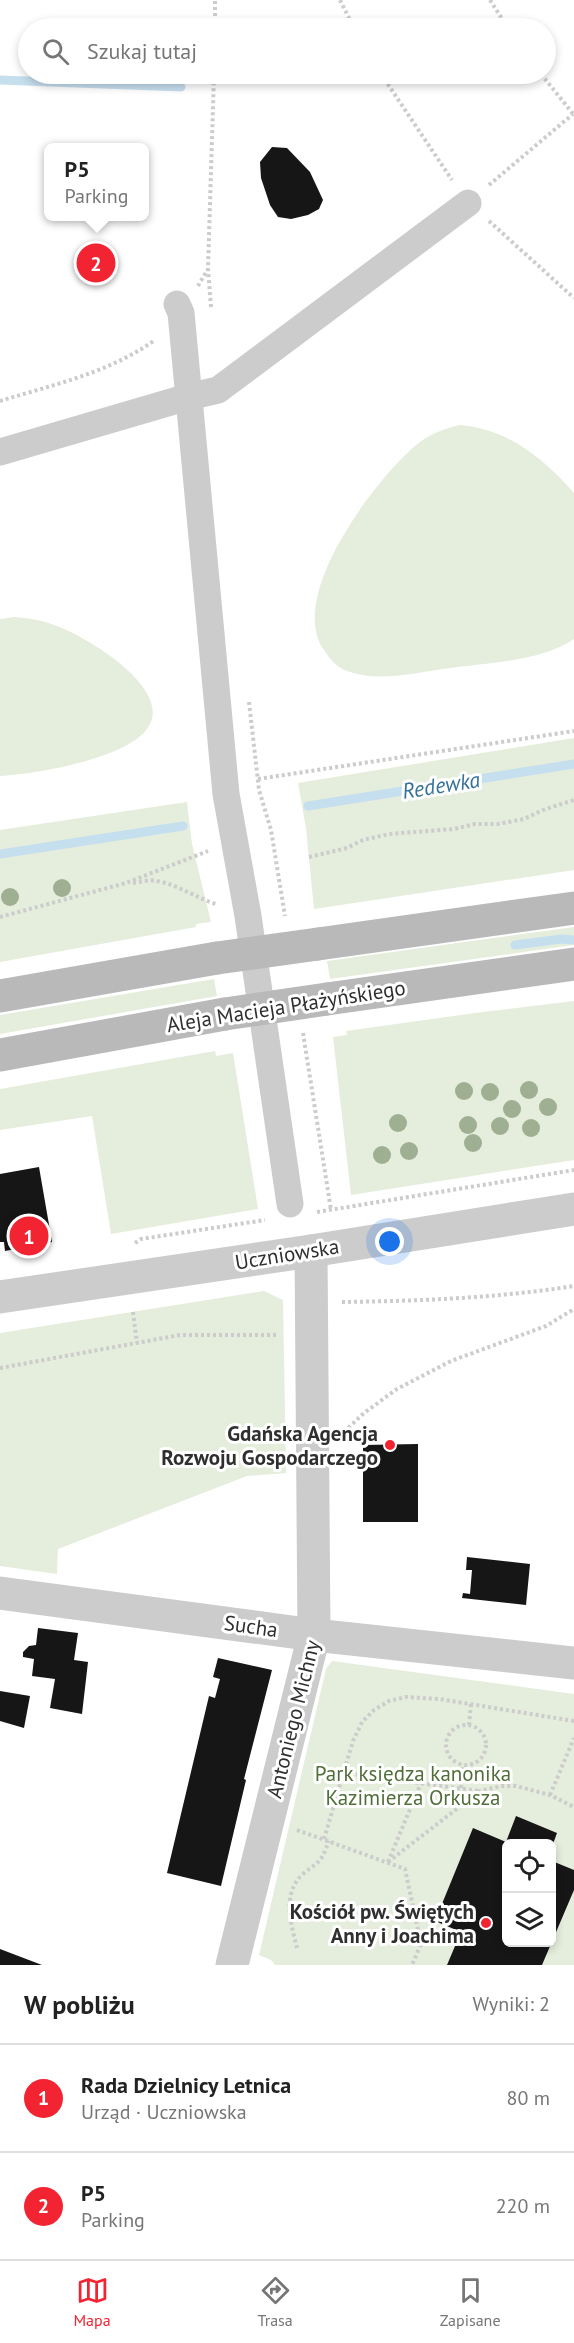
<!DOCTYPE html>
<html lang="pl">
<head>
<meta charset="utf-8">
<style>
	:root { --surface:#fff; --page:#f6f6f6; --text:#222; --muted:#767676; --line:#e0e0e0; --accent:#f32432 }
	body { margin:0; font-family:"PT Sans",sans-serif; background:var(--page); color:var(--text) }
	.controls { position:absolute; right:18px; bottom:18px; display:grid; overflow:hidden; border-radius:9px; box-shadow:0 3px 9px #0003 }
	.controls button { width:54px; height:54px; display:grid; place-items:center; padding:0; border:0; border-bottom:2px solid var(--line); background:var(--surface); color:var(--text); font:30px sans-serif }
	.you { position:absolute; left:390px; top:1242px; width:21px; height:21px; margin:-15px; border:4px solid #fff; border-radius:50%; background:#1a73e8; box-shadow:0 0 0 9px #1a73e833 }
	.badge { display:grid; place-items:center; width:39px; height:39px; border-radius:50%; background:var(--accent); color:#fff; font-size:20px; font-weight:700 }
	.pin { position:absolute; translate:-50% -50%; border:3px solid #fff; box-shadow:0 2px 6px #0006 }
	.popup { position:absolute; left:44px; top:143px; width:105px; height:78px; box-sizing:border-box; display:grid; place-content:center; border-radius:9px; background:var(--surface); filter:drop-shadow(0 2px 4px #0005); font-size:20px; white-space:nowrap; color:var(--muted) }
	.popup b { font-size:22px; color:var(--text) }
	.popup::after { content:''; position:absolute; left:50%; top:100%; margin-left:-12px; border:12px solid transparent; border-top-color:var(--surface) }
	.list { margin:0; padding:0; list-style:none }
	h2 { display:flex; justify-content:space-between; align-items:center; height:78px; margin:0; padding:0 24px; font-size:26px }
	h2 small { font-size:20px; font-weight:400; color:var(--muted) }
	.list li { display:grid; grid-template-columns:39px 1fr auto; gap:18px; align-items:center; box-sizing:border-box; height:108px; padding:0 24px; border-top:2px solid var(--line) }
	.list b { display:block; font-size:22px; white-space:nowrap }
	.list p { margin:0; font-size:20px; white-space:nowrap; color:var(--muted) }
	.list em { font-size:20px; font-style:normal; color:var(--muted) }
	.icon { flex:none; width:33px; height:33px; fill:none; stroke:currentColor; stroke-width:2; stroke-linecap:round; stroke-linejoin:round }
	.map { position:relative; flex:none; width:574px; height:1965px; overflow:hidden }
	.search { position:absolute; background:var(--surface); box-shadow:0 3px 9px #0003; left:18px; right:18px; top:18px; height:66px; display:flex; align-items:center; gap:15px; box-sizing:border-box; padding:0 21px; border-radius:33px; color:var(--muted); font-size:22px }
	.sheet { height:294px; background:var(--surface) }
	nav { display:flex; justify-content:space-around; align-items:center; box-sizing:border-box; height:84px; border-top:2px solid var(--line); background:var(--surface); font-size:16px; color:var(--muted) }
	nav a { display:grid; justify-items:center; gap:3px }
	nav .on { color:var(--accent) }
	.map>svg:first-child { display:block }
	.green { fill:#e5eddc; fill-rule:evenodd }
	.lines { fill:none; stroke-linecap:round; stroke-linejoin:round }
	.stream { stroke:#c6dfef; stroke-width:9 }
	.building { fill:#161616 }
	.path { stroke:#ccc; stroke-width:4; stroke-dasharray:3 3; stroke-linecap:butt }
	.pedestrian { stroke:#ccc; stroke-width:27 }
	.minor { stroke:#ccc; stroke-width:33 }
	.secondary { stroke:#b9b9b9; stroke-width:33 }
	.secondary-bridge { stroke:#b9b9b9; stroke-width:33 }
	.tree { fill:#9faf92 }
	.poi-dot { fill:#f32432; stroke:#fff; stroke-width:2 }
	.labels { text-anchor:middle; dominant-baseline:central; stroke-width:6; stroke-linejoin:round; paint-order:stroke }
	.street-label { font-size:21px; fill:#2f2f2f; stroke:#fff }
	.poi-label { font-size:21px; font-weight:bold; fill:#2f2f2f; stroke:#fff; text-anchor:end }
	.park-label { font-size:21px; fill:#516e39; stroke:#fff }
	.water-label { font-size:22px; font-style:italic; fill:#367198; stroke:#fff }
</style>
</head>
<body>
<div class="map">
<svg width="574" height="1965" viewBox="0 0 574 1965">
	<rect width="100%" height="100%" fill="#fff"/>
	<!-- green -->
	<g class="green">
		<path d="M460,425C508,429 543,458 574,493V639C542,661 488,663 450,668C418,672 379,683 347,671C337,668 329,658 324,650C286,597 375,480 415,446C429,434 443,429 460,425Z"/>
		<path d="M14,617C28,618 41,620 54,625C84,635 166,684 151,722C137,758 35,774 0,776V619Z"/>
		<polygon points="574,738 574,870 314,909 306,828 298,783"/>
		<polygon points="187,802 192,844 211,922 196,924 196,927 0,962 0,830"/>
		<polygon points="574,927 574,945 330,979 327,961"/>
		<polygon points="214,979 217,996 0,1034 0,1015"/>
		<polygon points="574,1001 574,1160 351,1195 333,1037 347,1035 346,1031 475,1013"/>
		<polygon points="215,1051 216,1056 233,1053 258,1209 111,1234 92,1116 0,1130 0,1089"/>
		<polygon points="264,1291 283,1300 286,1473 247,1476 58,1549 57,1574 0,1566 0,1333"/>
		<path d="M332,1661L574,1694V1965H275L271,1960L259,1955L326,1669ZM506,1844H552V1942H506Z"/>
	</g>
	<g class="lines">
		<!-- stream -->
		<g class="stream">
			<polyline points="0,80 181,87"/>
			<polyline points="308,806 574,764"/>
			<polyline points="0,854 183,826"/>
			<polyline points="515,945 561,939 574,940"/>
		</g>
	</g>
	<!-- building -->
	<g class="building">
		<polygon points="272,147 287,148 310,172 323,200 319,209 308,215 291,219 278,217 270,205 261,178 260,162"/>
		<polygon points="39,1167 52,1242 5,1251 4,1242 0,1242 0,1174"/>
		<polygon points="418,1444 418,1522 363,1522 363,1445"/>
		<polygon points="467,1557 530,1564 526,1605 462,1598 463,1593 470,1594 472,1570 466,1570"/>
		<polygon points="38,1628 78,1633 74,1660 88,1662 82,1714 50,1708 55,1679 32,1676 34,1659 23,1657 23,1652 29,1646 36,1645"/>
		<polygon points="218,1658 272,1670 244,1779 246,1780 221,1886 167,1873 209,1696 215,1698 220,1679 213,1677"/>
		<polygon points="0,1691 30,1696 24,1728 0,1721"/>
		<polygon points="516,1816 557,1833 553,1844 506,1844 506,1942 552,1942 552,1861 574,1870 574,1890 542,1965 447,1965 461,1932 435,1921 473,1828 506,1842"/>
		<polygon points="0,1949 42,1965 0,1965"/>
	</g>
	<g class="lines">
		<!-- path -->
		<g class="path">
			<polyline points="340,0 354,28"/>
			<polyline points="490,0 508,28"/>
			<polyline points="215,28 215,0"/>
			<polyline points="381,74 452,180"/>
			<polyline points="541,74 574,115"/>
			<polyline points="489,185 573,114"/>
			<polyline points="489,221 574,298"/>
			<polyline points="198,286 208,269"/>
			<polyline points="211,307 208,269 214,74"/>
			<path d="M0,401C52,385 109,373 155,340"/>
			<polyline points="249,702 259,790 271,830 285,916"/>
			<polyline points="258,779 574,731"/>
			<polyline points="309,857 347,848 363,840 389,834 454,829 475,824 498,824 524,819 543,810 574,800"/>
			<path d="M133,883C141,882 150,879 157,881C179,885 196,898 216,904"/>
			<polyline points="0,917 126,883 208,851"/>
			<polyline points="303,1033 331,1210"/>
			<polyline points="317,1212 574,1170"/>
			<polyline points="135,1243 141,1239 265,1220"/>
			<path d="M342,1302C420,1301 497,1298 574,1286"/>
			<polyline points="133,1312 137,1343"/>
			<polyline points="0,1368 180,1335 279,1335"/>
			<polyline points="344,1432 364,1413 397,1389 451,1361 546,1326 574,1309"/>
			<polyline points="469,1725 471,1704"/>
			<circle cx="466" cy="1745" r="20"/>
			<polyline points="344,1773 479,1791"/>
			<polyline points="461,1788 464,1764"/>
			<polyline points="550,1795 574,1738"/>
			<polyline points="297,1830 405,1869 421,1944 412,1965"/>
			<polyline points="324,1839 353,1741 362,1722 374,1710 389,1701 406,1697 439,1699 574,1721"/>
			<polyline points="388,1862 480,1791 501,1786 516,1786 550,1795 574,1807"/>
			<polyline points="388,1862 421,1783"/>
			<path d="M297,1948C291,1923 281,1893 304,1873C321,1860 321,1862 329,1841"/>
		</g>
		<!-- pedestrian -->
		<g class="pedestrian">
			<polyline points="177,304 181,313 226,794 248,916 290,1204"/>
			<polyline points="0,452 188,397 218,390 468,203"/>
		</g>
		<!-- minor -->
		<g class="minor">
			<polyline points="0,1297 311,1251 574,1209"/>
			<polyline points="0,1593 314,1635 574,1663"/>
			<polyline points="232,1965 314,1635 311,1251"/>
		</g>
		<!-- secondary -->
		<g class="secondary">
			<polyline points="318,944 574,908"/>
			<polyline points="0,996 217,958"/>
			<polyline points="327,999 574,964"/>
			<polyline points="0,1055 225,1014"/>
		</g>
		<!-- secondary-bridge -->
		<g class="secondary-bridge">
			<polyline points="217,958 318,944"/>
			<polyline points="225,1014 327,999"/>
		</g>
	</g>
	<!-- trees -->
	<g class="tree">
		<circle cx="62" cy="888" r="9"/>
		<circle cx="10" cy="897" r="9"/>
		<circle cx="529" cy="1090" r="9"/>
		<circle cx="464" cy="1091" r="9"/>
		<circle cx="490" cy="1092" r="9"/>
		<circle cx="548" cy="1107" r="9"/>
		<circle cx="512" cy="1109" r="9"/>
		<circle cx="398" cy="1123" r="9"/>
		<circle cx="468" cy="1125" r="9"/>
		<circle cx="500" cy="1126" r="9"/>
		<circle cx="531" cy="1128" r="9"/>
		<circle cx="473" cy="1143" r="9"/>
		<circle cx="409" cy="1151" r="9"/>
		<circle cx="382" cy="1155" r="9"/>
	</g>
	<!-- markers -->
	<g class="poi-dot">
		<circle cx="390" cy="1445" r="6"/>
		<circle cx="486" cy="1923" r="6"/>
	</g>
	<g class="labels">
		<!-- street labels -->
		<g class="street-label">
			<text transform="translate(286 1006) rotate(-9)">Aleja Macieja Płażyńskiego</text>
			<text transform="translate(287 1254) rotate(-9)">Uczniowska</text>
			<text transform="translate(251 1626) rotate(8)">Sucha</text>
			<text transform="translate(293 1719) rotate(-76)">Antoniego Michny</text>
		</g>
		<!-- poi labels -->
		<g class="poi-label">
			<text x="378" y="1433">Gdańska Agencja<tspan x="378" dy="24">Rozwoju Gospodarczego</tspan></text>
			<text x="474" y="1911">Kościół pw. Świętych<tspan x="474" dy="24">Anny i Joachima</tspan></text>
		</g>
		<!-- park labels -->
		<g class="park-label">
			<text x="413" y="1773">Park księdza kanonika<tspan x="413" dy="24">Kazimierza Orkusza</tspan></text>
		</g>
		<!-- water labels -->
		<g class="water-label">
			<text transform="translate(441 785) rotate(-9)">Redewka</text>
		</g>
	</g>
</svg>
<div class="controls">
<button><svg class="icon" aria-label="locate" viewBox="0 0 24 24"><circle cx="12" cy="12" r="6"/><path d="M12 2v4M12 18v4M2 12h4M18 12h4"/></svg></button>
<button><svg class="icon" aria-label="layers" viewBox="0 0 24 24"><path d="M12 4l9 5-9 5-9-5zM3 14l9 5 9-5"/></svg></button>
</div>
<div class="you"></div>
<div class="pin badge" style="left:29px;top:1236px">1</div>
<div class="pin badge" style="left:96px;top:263px">2</div>
<div class="popup"><b>P5</b>Parking</div>
<div class="search"><svg class="icon" aria-label="search" viewBox="0 0 24 24"><circle cx="10" cy="10" r="6"/><path d="M15 15l6 6"/></svg>Szukaj tutaj</div>
</div>
<section class="sheet">
<h2>W pobliżu<small>Wyniki: 2</small></h2>
<ul class="list">
<li><span class="badge">1</span><div><b>Rada Dzielnicy Letnica</b><p>Urząd · Uczniowska</p></div><em>80 m</em></li>
<li><span class="badge">2</span><div><b>P5</b><p>Parking</p></div><em>220 m</em></li>
</ul>
</section>
<nav>
<a class="on"><svg class="icon" aria-label="map" viewBox="0 0 24 24"><path d="M3 6l6-2 6 2 6-2v14l-6 2-6-2-6 2zM9 4v14M15 6v14"/></svg>Mapa</a>
<a><svg class="icon" aria-label="directions" viewBox="0 0 24 24"><path d="M12 3l9 9-9 9-9-9zM9 14v-3h6M13 9l2 2-2 2"/></svg>Trasa</a>
<a><svg class="icon" aria-label="saved" viewBox="0 0 24 24"><path d="M7 4h10v16l-5-4-5 4z"/></svg>Zapisane</a>
</nav>
</body>
</html>
